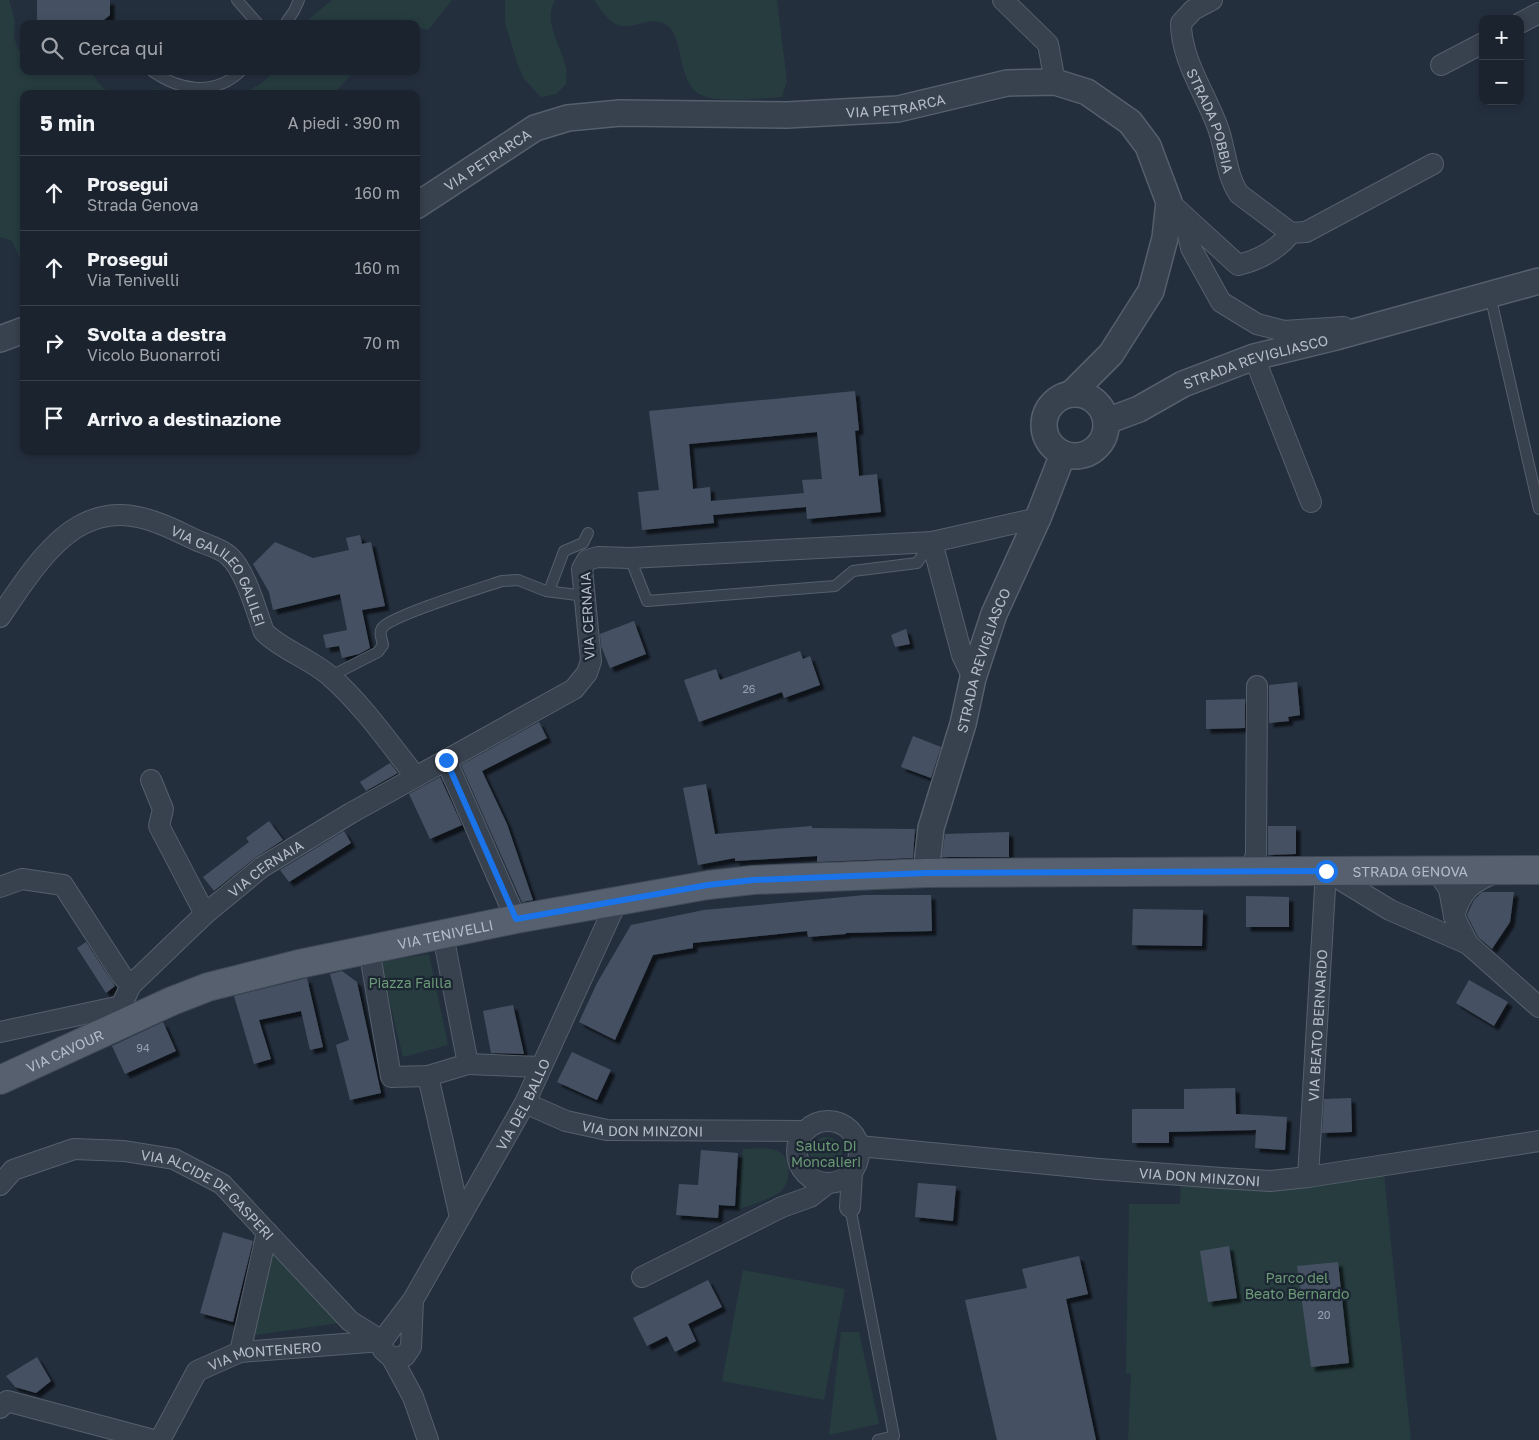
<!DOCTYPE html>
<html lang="it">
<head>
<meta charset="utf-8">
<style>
	:root { --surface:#1b232e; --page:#282f3a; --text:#f1f3f6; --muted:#a0a4aa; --line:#39404a }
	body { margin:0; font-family:"Golos Text",sans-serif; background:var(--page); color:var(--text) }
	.controls { position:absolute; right:15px; top:15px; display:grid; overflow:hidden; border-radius:10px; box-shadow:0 2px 8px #0003 }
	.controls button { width:45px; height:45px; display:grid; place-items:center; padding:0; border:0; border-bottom:1px solid var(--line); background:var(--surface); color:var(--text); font:25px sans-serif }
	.stop { position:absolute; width:15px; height:15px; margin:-11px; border:4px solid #1a73e8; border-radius:50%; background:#fff }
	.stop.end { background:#1a73e8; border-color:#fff; box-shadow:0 1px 5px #0008 }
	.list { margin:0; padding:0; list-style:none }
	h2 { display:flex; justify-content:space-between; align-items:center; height:65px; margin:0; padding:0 20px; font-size:21px }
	h2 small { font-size:16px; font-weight:400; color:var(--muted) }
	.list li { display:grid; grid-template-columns:32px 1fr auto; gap:15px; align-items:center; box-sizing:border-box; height:75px; padding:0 20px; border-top:1px solid var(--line) }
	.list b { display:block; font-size:19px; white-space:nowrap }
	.list p { margin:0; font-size:16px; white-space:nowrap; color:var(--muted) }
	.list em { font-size:16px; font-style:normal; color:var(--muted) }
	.icon { flex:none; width:28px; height:28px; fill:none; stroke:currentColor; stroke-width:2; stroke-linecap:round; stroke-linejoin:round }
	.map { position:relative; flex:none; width:1539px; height:1440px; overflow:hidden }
	.search { position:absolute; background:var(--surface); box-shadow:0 2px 8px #0003; left:20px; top:20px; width:400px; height:55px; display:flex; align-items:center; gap:12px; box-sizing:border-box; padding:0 18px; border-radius:10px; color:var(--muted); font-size:19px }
	.panel { position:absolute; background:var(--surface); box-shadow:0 2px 8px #0003; left:20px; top:90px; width:400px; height:365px; border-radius:10px }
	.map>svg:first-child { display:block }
	.green { fill:#263c3f }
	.building { fill:#455162; fill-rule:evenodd; filter:url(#shadow) }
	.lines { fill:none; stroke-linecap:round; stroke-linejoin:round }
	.service-casing { stroke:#565f6c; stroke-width:12 }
	.minor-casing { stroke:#565f6c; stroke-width:22 }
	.tertiary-casing { stroke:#565f6c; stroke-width:28 }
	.primary-casing { stroke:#414a57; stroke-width:30 }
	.service { stroke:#38414e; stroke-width:10 }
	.minor { stroke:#38414e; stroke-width:20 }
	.tertiary { stroke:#38414e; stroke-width:25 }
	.primary { stroke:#56606e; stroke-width:28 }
	.route { stroke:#1a73e8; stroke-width:6 }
	.labels { text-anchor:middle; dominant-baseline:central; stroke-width:4.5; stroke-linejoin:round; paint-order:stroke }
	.number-label { font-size:11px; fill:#98a1af }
	.street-label { font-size:14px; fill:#b4bcc9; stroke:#1d2633 }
	.park-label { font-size:14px; fill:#6b9a76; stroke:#1d2633 }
</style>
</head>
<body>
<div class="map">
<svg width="1539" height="1440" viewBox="0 0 1539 1440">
	<defs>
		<filter id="shadow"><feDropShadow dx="4.5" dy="4.5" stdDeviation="1" flood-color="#0009"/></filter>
	</defs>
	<rect width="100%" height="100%" fill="#242f3e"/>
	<!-- green -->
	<g class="green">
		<path d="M0,0H9L15,21L14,36L18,50L24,54V71H91C98,84 105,93 120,94H24V267L12,241L0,237Z"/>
		<polygon points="332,0 452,0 428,30 416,27 416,24 303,24"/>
		<path d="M505,0H555C542,23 562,46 566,68C567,73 566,79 566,84L556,94L541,97L524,79L518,65L505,23Z"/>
		<path d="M594,0H777L787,81L782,97C760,98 722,104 701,95C689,90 684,72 681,60C679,50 677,34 669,27C651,11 632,34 614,23C607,19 599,7 594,0Z"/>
		<polygon points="274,71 355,71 333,94 242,94 262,83"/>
		<polygon points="156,89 183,94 129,94"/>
		<polygon points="429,954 448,1045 403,1057 380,962"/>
		<circle cx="826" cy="1153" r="16"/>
		<path d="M743,1149C753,1149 765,1147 775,1150C794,1156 792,1185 777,1194C765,1201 750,1205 737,1210Z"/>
		<polygon points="1384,1174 1411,1440 1128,1440 1131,1374 1126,1373 1129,1204 1180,1204 1181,1182 1278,1190"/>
		<polygon points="270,1243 339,1323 249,1336"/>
		<polygon points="743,1270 845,1289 824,1400 722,1381"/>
		<polygon points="841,1332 859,1332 879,1424 829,1435"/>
	</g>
	<!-- building -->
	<g class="building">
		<polygon points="37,0 110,0 110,15 99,24 37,24"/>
		<path d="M855,391L859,430L855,431L859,476L877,474L881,512L807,519L806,507L713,515L714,523L642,530L638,492L659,490L649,411ZM817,432L822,479L802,480L804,493L711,501L710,487L693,489L689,444Z"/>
		<polygon points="360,535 362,544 371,542 385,606 362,610 370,648 359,654 342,658 339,646 326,648 323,635 347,630 340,594 273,610 269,592 253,564 275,542 313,558 349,550 346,538"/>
		<polygon points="634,621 646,654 610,668 601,646 600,634"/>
		<polygon points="906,629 910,644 895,647 891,635"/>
		<polygon points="800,651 803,659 810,656 820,685 784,698 782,692 699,722 684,680 716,669 720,680"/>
		<polygon points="1297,682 1300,715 1288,717 1289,721 1269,723 1269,685"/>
		<polygon points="1245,699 1245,728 1206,729 1206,700"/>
		<polygon points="539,722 547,738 482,771 507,824 533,900 522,902 461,765"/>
		<polygon points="913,736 941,747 931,778 901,767"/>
		<polygon points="390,763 398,773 366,791 360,782"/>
		<polygon points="440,777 462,825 430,839 409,794"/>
		<polygon points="706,784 715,834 812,826 812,828 915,829 913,858 817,862 817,856 735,861 735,858 698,865 683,788"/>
		<polygon points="269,821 283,840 255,858 214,891 203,877 249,842 246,838"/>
		<polygon points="1268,826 1296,826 1296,854 1268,855"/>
		<polygon points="344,831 351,843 289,882 280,870"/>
		<polygon points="1009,832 1009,857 942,857 945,834"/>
		<polygon points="1482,892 1514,892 1510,922 1492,949 1478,937 1467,915 1474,900"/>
		<polygon points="865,895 931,895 932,931 846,933 846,934 808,937 807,931 693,943 693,948 653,955 615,1040 579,1022 597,983 631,925 704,910"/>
		<polygon points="1246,896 1289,897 1289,927 1246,927"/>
		<polygon points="1133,909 1203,910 1202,946 1132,945"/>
		<polygon points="86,942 115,986 106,993 77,948"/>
		<polygon points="342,971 357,982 381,1093 350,1100 336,1045 349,1040 330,974"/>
		<polygon points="307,978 323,1047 310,1050 301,1011 259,1020 271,1059 254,1064 234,996"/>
		<polygon points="1469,980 1508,1002 1494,1026 1456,1003"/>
		<polygon points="513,1005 524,1054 491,1053 483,1011"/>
		<polygon points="163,1022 176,1051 125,1074 112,1046"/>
		<polygon points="572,1052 611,1070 597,1100 557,1082"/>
		<polygon points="1235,1088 1236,1114 1287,1117 1285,1150 1255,1148 1256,1130 1169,1132 1169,1143 1132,1143 1132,1109 1184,1109 1184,1089"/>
		<polygon points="1351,1098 1352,1132 1322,1133 1324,1099"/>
		<polygon points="701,1150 738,1153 735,1206 719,1205 718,1218 676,1215 679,1184 698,1185"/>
		<polygon points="918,1183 956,1186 953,1221 915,1217"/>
		<polygon points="223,1232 253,1241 233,1322 200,1313"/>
		<polygon points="1229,1246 1237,1298 1208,1302 1200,1251"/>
		<polygon points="1079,1256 1088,1294 1066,1299 1096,1440 997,1440 965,1300 1027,1288 1022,1269"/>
		<polygon points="1338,1262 1349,1363 1311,1367 1297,1266"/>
		<polygon points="708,1280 722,1307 688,1324 696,1341 675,1352 667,1336 647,1346 633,1318"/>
		<polygon points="37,1357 51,1381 36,1393 15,1387 6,1376"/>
	</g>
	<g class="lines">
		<defs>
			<g id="service">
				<polyline points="237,0 258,24"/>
				<polyline points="285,24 294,11 299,0"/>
				<path d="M152,71C180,91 215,96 241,71"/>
				<polyline points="1490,295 1539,509"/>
				<polyline points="630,558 647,601 835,586 853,571 917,563 932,542"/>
				<polyline points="549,591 564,551 583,543 588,533"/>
				<path d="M333,675L378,652L383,645C382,639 378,632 383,627C394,615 481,588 502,581L518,580L546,591L585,596"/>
				<polyline points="850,1207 894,1436 878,1440"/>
			</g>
			<g id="minor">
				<polyline points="1003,0 1048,44 1055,82"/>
				<path id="s1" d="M1212,0L1193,10L1181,23C1181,60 1206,94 1218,128C1226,150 1226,175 1239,194L1291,233"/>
				<polyline points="1520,23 1539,13"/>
				<polyline points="1441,65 1483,43"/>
				<path d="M1169,202L1238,265C1259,260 1278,249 1291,233L1306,232L1433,164"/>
				<polyline points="1184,216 1191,248 1221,302 1257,324 1284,331 1344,327"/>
				<polyline points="1254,357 1311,502"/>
				<polyline points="932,542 962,655 973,678"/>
				<path id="s2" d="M0,617C21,586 49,541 83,524C125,503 160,523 198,541C208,545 222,549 229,556C246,571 256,611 264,632C282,650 311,659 331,677C363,705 389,743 416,777"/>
				<polyline points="446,760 516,919"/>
				<polyline points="151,780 163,809 159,826 205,914"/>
				<polyline points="1436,870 1449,889 1454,916 1468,944 1539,1007"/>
				<polyline points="1252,872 1256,853 1257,686"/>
				<polyline points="0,887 22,879 63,885 122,976 131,985"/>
				<path d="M1454,916C1462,889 1472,882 1497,872"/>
				<polyline points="369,949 391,1077 428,1076 468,1064 443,935"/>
				<path id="s3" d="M121,1006L131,985L205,914L262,867L351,813L574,689L587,673L591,661L582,569L587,560L598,557L630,558L932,542L1038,518"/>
				<polyline points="0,1032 121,1006"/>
				<polyline points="468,1064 541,1067"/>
				<polyline points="428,1076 460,1217"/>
				<path id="s4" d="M525,1103L566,1121L607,1130L804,1131"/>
				<circle cx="828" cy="1152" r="31"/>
				<path id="s5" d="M859,1146L1099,1169L1221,1178L1270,1181L1308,1177L1539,1141"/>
				<path id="s6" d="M1308,1177L1326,871L1390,910L1468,944"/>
				<path id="s7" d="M0,1185L13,1170L74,1149L124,1151L174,1159L222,1184L350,1321L382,1341"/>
				<polyline points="850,1207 852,1173"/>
				<polyline points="642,1277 782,1207 810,1197 828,1183"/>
				<path id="s8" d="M413,1300L411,1347L405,1356L392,1358L383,1350L382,1341L413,1300L525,1103L617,901"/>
				<polyline points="240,1352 267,1232"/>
				<polyline points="392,1358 413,1397 428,1440"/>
				<polyline points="0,1408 7,1401 153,1440"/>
				<path id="s9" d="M160,1440L197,1371L240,1352L382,1341"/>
			</g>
			<g id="tertiary">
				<path id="s10" d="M416,206L535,128L568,118L620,113L787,115L898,109L1007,83L1055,82L1087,92L1130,122L1148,146L1169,202L1165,238L1151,291L1111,354L1071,394"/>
				<polyline points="0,339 24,330"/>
				<circle cx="1075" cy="425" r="31"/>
				<path id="s11" d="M1107,421L1139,409L1183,384L1254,357L1336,337L1539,281"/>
				<path id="s12" d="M926,873L931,828L963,724L973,678L994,614L1038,518L1063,454"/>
			</g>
			<g id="primary">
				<path id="s13" d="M0,1080L172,1001L208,987L299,964L516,919L708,885L753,880L926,873L1539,870"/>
			</g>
		</defs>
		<!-- service casing -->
		<use href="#service" class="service-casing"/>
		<!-- minor casing -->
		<use href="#minor" class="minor-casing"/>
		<!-- tertiary casing -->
		<use href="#tertiary" class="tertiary-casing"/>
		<!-- primary casing -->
		<use href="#primary" class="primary-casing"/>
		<!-- service -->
		<use href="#service" class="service"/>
		<!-- minor -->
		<use href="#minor" class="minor"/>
		<!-- tertiary -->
		<use href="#tertiary" class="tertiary"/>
		<!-- primary -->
		<use href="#primary" class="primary"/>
	</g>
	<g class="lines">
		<!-- route -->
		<polyline class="route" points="446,760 516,919 708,885 753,880 926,873 1326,871"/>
	</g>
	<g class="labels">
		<!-- number labels -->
		<g class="number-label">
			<text x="749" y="688">26</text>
			<text x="143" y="1047">94</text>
			<text x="1324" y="1314">20</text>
		</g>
		<!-- street labels -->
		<g class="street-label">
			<text stroke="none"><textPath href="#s10" startOffset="505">VIA PETRARCA</textPath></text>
			<text stroke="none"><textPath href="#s1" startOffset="142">STRADA POBBIA</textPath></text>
			<text stroke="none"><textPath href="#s10" startOffset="85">VIA PETRARCA</textPath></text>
			<text stroke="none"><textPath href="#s11" startOffset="161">STRADA REVIGLIASCO</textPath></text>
			<text stroke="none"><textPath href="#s2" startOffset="289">VIA GALILEO GALILEI</textPath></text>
			<text transform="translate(587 616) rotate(-93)">VIA CERNAIA</text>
			<text stroke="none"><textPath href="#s12" startOffset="221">STRADA REVIGLIASCO</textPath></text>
			<text stroke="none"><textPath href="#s3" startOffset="202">VIA CERNAIA</textPath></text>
			<text stroke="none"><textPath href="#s13" startOffset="1441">STRADA GENOVA</textPath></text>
			<text stroke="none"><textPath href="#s13" startOffset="471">VIA TENIVELLI</textPath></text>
			<text stroke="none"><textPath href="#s6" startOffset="152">VIA BEATO BERNARDO</textPath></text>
			<text stroke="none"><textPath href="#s13" startOffset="71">VIA CAVOUR</textPath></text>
			<text stroke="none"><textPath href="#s8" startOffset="368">VIA DEL BALLO</textPath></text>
			<text stroke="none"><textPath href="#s4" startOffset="122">VIA DON MINZONI</textPath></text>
			<text stroke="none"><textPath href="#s5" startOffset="342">VIA DON MINZONI</textPath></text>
			<text stroke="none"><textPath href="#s7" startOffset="232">VIA ALCIDE DE GASPERI</textPath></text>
			<text stroke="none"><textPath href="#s9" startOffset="149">VIA MONTENERO</textPath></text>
		</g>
		<!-- park labels -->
		<g class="park-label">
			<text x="410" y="982">Piazza Failla</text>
			<text x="826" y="1145">Saluto Di<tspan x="826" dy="16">Moncalieri</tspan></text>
			<text x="1297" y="1277">Parco del<tspan x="1297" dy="16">Beato Bernardo</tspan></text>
		</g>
	</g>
</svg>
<div class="controls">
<button>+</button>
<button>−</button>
</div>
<div class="stop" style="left:1326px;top:871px"></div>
<div class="stop end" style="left:446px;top:760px"></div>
<div class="search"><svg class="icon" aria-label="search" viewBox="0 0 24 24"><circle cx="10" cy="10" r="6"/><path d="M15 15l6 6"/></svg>Cerca qui</div>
<section class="panel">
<h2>5 min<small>A piedi · 390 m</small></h2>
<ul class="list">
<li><svg class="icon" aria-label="ahead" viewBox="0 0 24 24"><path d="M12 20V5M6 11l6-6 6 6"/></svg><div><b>Prosegui</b><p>Strada Genova</p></div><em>160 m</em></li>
<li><svg class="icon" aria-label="ahead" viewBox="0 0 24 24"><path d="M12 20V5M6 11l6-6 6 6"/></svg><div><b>Prosegui</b><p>Via Tenivelli</p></div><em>160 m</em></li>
<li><svg class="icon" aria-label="right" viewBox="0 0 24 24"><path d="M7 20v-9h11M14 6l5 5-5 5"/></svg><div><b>Svolta a destra</b><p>Vicolo Buonarroti</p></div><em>70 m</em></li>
<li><svg class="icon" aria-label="arrive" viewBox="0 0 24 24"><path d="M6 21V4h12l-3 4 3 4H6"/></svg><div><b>Arrivo a destinazione</b></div></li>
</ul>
</section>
</div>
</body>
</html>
